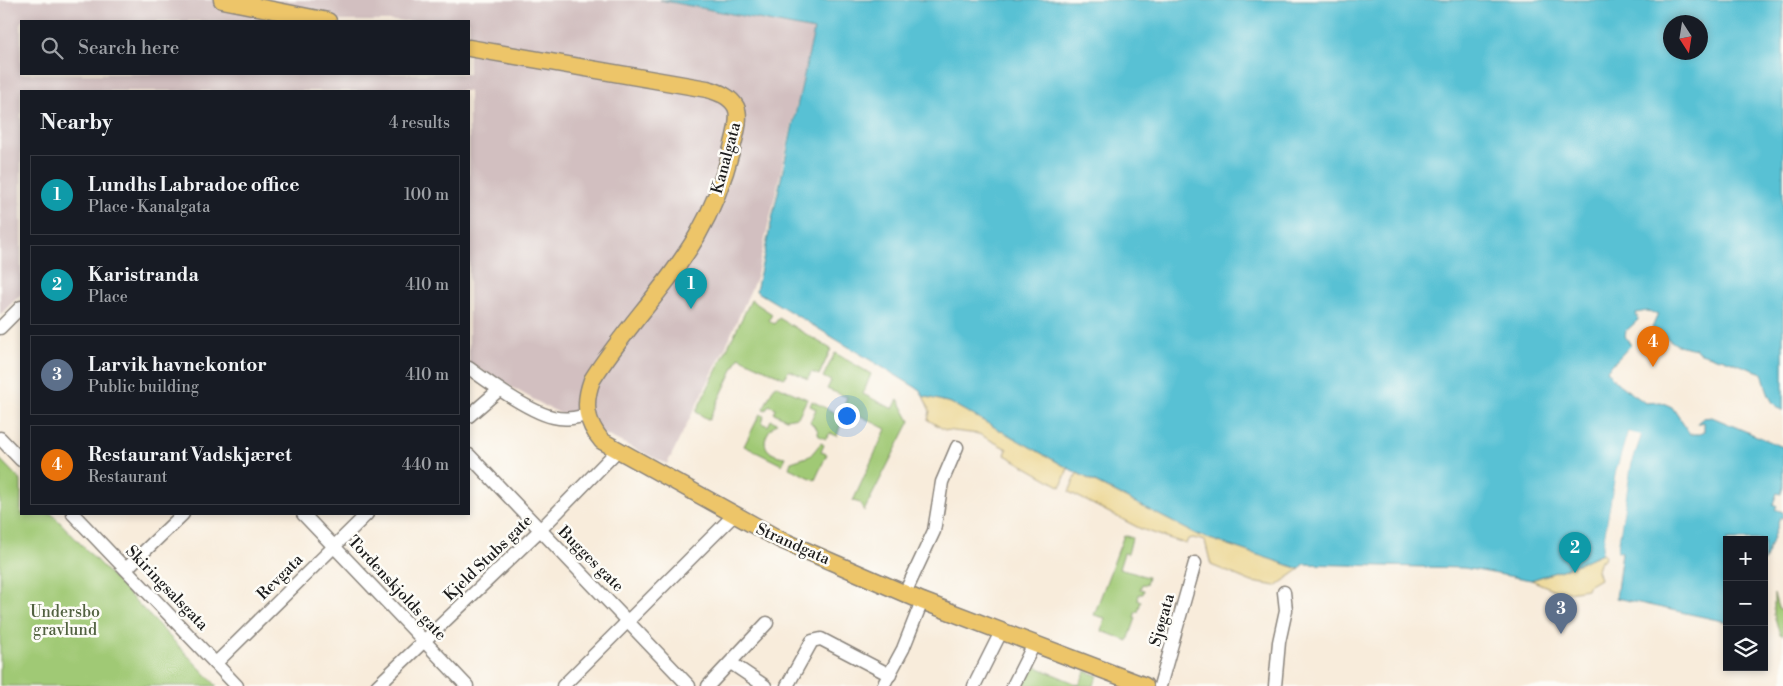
<!DOCTYPE html>
<html lang="en">
<head>
<meta charset="utf-8">
<style>
	:root { --surface:#171b24; --page:#20242c; --text:#f1f3f6; --muted:#9ea1a6; --line:#363941; --accent:#1f6fb2 }
	body { margin:0; font-family:"Libre Bodoni",serif; background:var(--page); color:var(--text) }
	.controls { position:absolute; right:15px; bottom:15px; display:grid; overflow:hidden; border-radius:0px; box-shadow:0 2px 8px #0003 }
	.controls button { width:45px; height:45px; display:grid; place-items:center; padding:0; border:0; border-bottom:1px solid var(--line); background:var(--surface); color:var(--text); font:25px sans-serif }
	.compass { position:absolute; left:1663px; top:15px; width:45px; height:45px; border-radius:50%; background:var(--surface); box-shadow:0 2px 8px #0003; rotate:168deg }
	.you { position:absolute; left:846px; top:415px; width:18px; height:18px; margin:-12px; border:4px solid #fff; border-radius:50%; background:#1a73e8; box-shadow:0 0 0 8px #1a73e833 }
	.badge { display:grid; place-items:center; width:32px; height:32px; border-radius:50%; background:var(--accent); color:#fff; font-size:16px; font-weight:700 }
	.pin { position:absolute; translate:-50% -41px; filter:drop-shadow(0 1px 2px #0008) }
	.pin::after { content:''; position:absolute; top:26px; width:18px; height:15px; background:inherit; clip-path:polygon(0 0,100% 0,50% 100%) }
	.list { margin:0; padding:0; list-style:none }
	h2 { display:flex; justify-content:space-between; align-items:center; height:65px; margin:0; padding:0 20px; font-size:21px }
	h2 small { font-size:16px; font-weight:400; color:var(--muted) }
	.list li { display:grid; grid-template-columns:32px 1fr auto; gap:15px; align-items:center; box-sizing:border-box; height:80px; margin:0 10px 10px; padding:0 10px; border:1px solid var(--line); border-radius:0px }
	.list b { display:block; font-size:19px; white-space:nowrap }
	.list p { margin:0; font-size:16px; white-space:nowrap; color:var(--muted) }
	.list em { font-size:16px; font-style:normal; color:var(--muted) }
	.icon { flex:none; width:28px; height:28px; fill:none; stroke:currentColor; stroke-width:2; stroke-linecap:round; stroke-linejoin:round }
	.map { position:relative; flex:none; width:1783px; height:686px; overflow:hidden }
	.search { position:absolute; background:var(--surface); box-shadow:0 2px 8px #0003; left:20px; top:20px; width:450px; height:55px; display:flex; align-items:center; gap:12px; box-sizing:border-box; padding:0 18px; border-radius:0px; color:var(--muted); font-size:19px }
	.panel { position:absolute; background:var(--surface); box-shadow:0 2px 8px #0003; left:20px; top:90px; width:450px; height:425px; border-radius:0px }
	.map>svg:first-child { display:block }
	.industrial { fill:#d2bfc0; fill-rule:evenodd }
	.green { fill:#a0c975; stroke:#5e7248 }
	.sand { fill:#eeda9e; stroke:#857b5d }
	.water { fill:#58c1d4; stroke:#3a6e78; fill-rule:evenodd }
	.pier { fill:#f8ecdb }
	.lines { fill:none; stroke-linecap:round; stroke-linejoin:round }
	.minor-casing { stroke:#8a847c; stroke-width:15 }
	.major-casing { stroke:#8a847c; stroke-width:19 }
	.minor { stroke:#fff; stroke-width:12 }
	.major { stroke:#edc569; stroke-width:16 }
	.labels { text-anchor:middle; dominant-baseline:central; stroke-width:5; stroke-linejoin:round; paint-order:stroke }
	.street-label { font-size:16px; fill:#1c1c1c; stroke:#fdfcf7 }
	.park-label { font-size:16px; fill:#516140; stroke:#fdfcf7 }
</style>
</head>
<body>
<div class="map">
<svg width="1783" height="686" viewBox="0 0 1783 686">
	<rect width="100%" height="100%" fill="#fdfcf7"/>
	<filter id="ink" filterUnits="userSpaceOnUse"><feTurbulence type="fractalNoise" baseFrequency=".02" numOctaves="2"/><feDisplacementMap in="SourceGraphic" scale="10" xChannelSelector="R" yChannelSelector="G"/><feConvolveMatrix kernelMatrix="1 2 1 2 8 2 1 2 1" color-interpolation-filters="sRGB"/></filter>
	<filter id="wash" filterUnits="userSpaceOnUse"><feTurbulence type="fractalNoise" baseFrequency=".0096" numOctaves="4" result="noise"/><feDisplacementMap in="SourceGraphic" scale="20" xChannelSelector="R" yChannelSelector="G"/><feGaussianBlur stdDeviation="1.12" result="paint"/><feColorMatrix in="noise" values="0 0 0 0 0 0 0 0 0 0 0 0 0 0 0 0 0 1.4 0 .05"/><feComposite in="paint" operator="in"/></filter>
	<g filter="url(#wash)">
		<rect width="100%" height="100%" fill="#f8ecdb"/>
		<!-- industrial -->
		<path class="industrial" d="M0,0H658L814,30L756,278L725,348L667,464L545,406L469,363V91H21V294L0,315ZM21,21H469V74H21Z"/>
		<!-- green -->
		<g class="green">
			<polygon points="751,300 772,314 769,320 774,324 779,318 831,349 819,375 811,372 808,379 789,370 784,378 739,357 709,420 696,412"/>
			<polygon points="835,353 871,374 863,394 893,409 898,399 910,421 864,511 860,503 853,501 886,429 843,407 847,397 827,389 831,381 823,377"/>
			<polygon points="775,385 807,399 798,417 786,419 774,413 776,408 769,405 766,410 763,409"/>
			<polygon points="812,401 843,417 837,436 830,433 826,439 819,436 817,429 810,422 816,409 810,406"/>
			<path d="M760,414L764,416L762,423L768,426L771,420L777,423C759,437 761,455 786,457L782,465L744,446Z"/>
			<polygon points="821,443 824,445 821,452 827,454 815,480 789,468 791,462 810,456"/>
			<polygon points="0,459 21,481 21,514 52,514 217,686 0,686"/>
			<polygon points="1124,535 1132,538 1128,554 1124,553 1119,569 1148,577 1146,585 1142,584 1140,589 1144,590 1143,594 1139,594 1138,600 1141,601 1138,612 1136,612 1134,617 1136,618 1128,641 1102,631 1105,618 1094,615"/>
			<polygon points="1774,594 1778,608 1783,610 1783,635 1780,634 1774,615"/>
			<polygon points="1029,664 1079,685 1086,671 1098,676 1093,686 1017,686"/>
		</g>
		<!-- sand -->
		<g class="sand">
			<polygon points="923,396 951,403 1068,468 1061,487 1005,455 1007,449 979,434 945,430 928,420 930,411"/>
			<polygon points="1077,473 1198,535 1300,569 1276,586 1252,582 1211,565 1205,541 1193,538 1188,539 1186,544 1141,529 1069,492"/>
			<polygon points="1602,553 1605,554 1604,560 1600,561 1597,570 1600,579 1588,586 1587,589 1562,593 1531,580 1571,567"/>
		</g>
		<!-- water -->
		<path class="water" d="M660,0H1783V411C1769,405 1766,387 1762,373L1721,358L1719,359L1698,352L1696,349L1677,345L1652,328L1658,314L1647,311L1636,313L1638,320L1626,331L1625,336L1631,345L1607,370C1617,387 1631,391 1645,403L1661,402L1672,407L1690,434H1700L1704,431V422L1696,424L1703,418L1712,417L1783,447V487L1781,494L1777,493L1773,504L1777,506L1775,509L1783,512V518H1780L1764,562V540H1727V622L1616,598L1622,552L1617,551L1631,465L1641,436L1628,432L1616,472L1602,553L1571,567L1531,580L1464,568L1304,564L1300,569L1198,535L1068,468L951,403L923,396L920,390L756,291L814,30ZM1670,22H1700V52H1670Z"/>
		<!-- pier -->
		<polygon class="pier" points="1628,432 1641,435 1631,465 1617,551 1614,552 1629,464 1638,437 1629,435 1619,472 1604,553 1602,553 1616,472"/>
	</g>
	<g filter="url(#ink)">
		<g class="lines">
			<defs>
				<g id="minor">
					<polyline points="0,328 21,307"/>
					<path d="M469,368C488,382 530,412 553,417C565,420 575,418 587,415"/>
					<polyline points="469,416 499,390"/>
					<polyline points="0,438 21,460"/>
					<polyline points="469,455 689,686"/>
					<polyline points="73,514 237,686"/>
					<polyline points="303,514 467,686"/>
					<polyline points="126,569 183,514"/>
					<polyline points="905,593 934,531 942,482 957,447"/>
					<polyline points="216,663 367,514"/>
					<polyline points="731,663 765,686"/>
					<polyline points="377,686 539,531 618,450"/>
					<polyline points="563,686 733,516"/>
					<polyline points="708,686 767,623"/>
					<polyline points="787,686 812,641 821,639 890,675"/>
					<polyline points="883,686 903,649 922,601"/>
					<polyline points="974,686 1001,632"/>
					<polyline points="1013,686 1034,644"/>
					<polyline points="1160,686 1195,563"/>
					<polyline points="1275,686 1279,642 1286,610 1284,592"/>
				</g>
				<g id="major">
					<polyline points="222,0 328,21"/>
					<path d="M469,48L707,89C718,92 730,96 736,107C741,118 735,136 732,148C724,179 713,208 697,236C667,287 623,330 592,380C583,404 586,422 602,441L779,539L922,601L1145,686"/>
				</g>
			</defs>
			<!-- minor casing -->
			<use href="#minor" class="minor-casing"/>
			<!-- major casing -->
			<use href="#major" class="major-casing"/>
			<!-- minor -->
			<use href="#minor" class="minor"/>
			<!-- major -->
			<use href="#major" class="major"/>
		</g>
	</g>
	<g class="labels">
		<!-- street labels -->
		<g class="street-label">
			<text transform="translate(726 158) rotate(-75)">Kanalgata</text>
			<text transform="translate(793 544) rotate(24)">Strandgata</text>
			<text transform="translate(488 558) rotate(-44)">Kjeld Stubs gate</text>
			<text transform="translate(591 559) rotate(45)">Bugges gate</text>
			<text transform="translate(280 577) rotate(-45)">Revgata</text>
			<text transform="translate(167 588) rotate(46)">Skiringsalsgata</text>
			<text transform="translate(397 588) rotate(47)">Tordenskjolds gate</text>
			<text transform="translate(1162 620) rotate(-74)">Sjøgata</text>
		</g>
		<!-- park labels -->
		<g class="park-label">
			<text x="65" y="612">Undersbo<tspan x="65" dy="18">gravlund</tspan></text>
		</g>
	</g>
</svg>
<div class="controls">
<button>+</button>
<button>−</button>
<button><svg class="icon" aria-label="layers" viewBox="0 0 24 24"><path d="M12 4l9 5-9 5-9-5zM3 14l9 5 9-5"/></svg></button>
</div>
<svg class="compass" viewBox="-18 -18 36 36"><path d="M0-13l5 13h-10z" fill="#e53935"/><path d="M0 13l5-13h-10z" fill="#9ea1a6"/></svg>
<div class="you"></div>
<div class="pin badge" style="left:691px;top:309px;background:#0f9aa8">1</div>
<div class="pin badge" style="left:1575px;top:573px;background:#0f9aa8">2</div>
<div class="pin badge" style="left:1561px;top:634px;background:#5c6f8a">3</div>
<div class="pin badge" style="left:1653px;top:367px;background:#e8710a">4</div>
<div class="search"><svg class="icon" aria-label="search" viewBox="0 0 24 24"><circle cx="10" cy="10" r="6"/><path d="M15 15l6 6"/></svg>Search here</div>
<section class="panel">
<h2>Nearby<small>4 results</small></h2>
<ul class="list">
<li><span class="badge" style="background:#0f9aa8">1</span><div><b>Lundhs Labradoe office</b><p>Place · Kanalgata</p></div><em>100 m</em></li>
<li><span class="badge" style="background:#0f9aa8">2</span><div><b>Karistranda</b><p>Place</p></div><em>410 m</em></li>
<li><span class="badge" style="background:#5c6f8a">3</span><div><b>Larvik havnekontor</b><p>Public building</p></div><em>410 m</em></li>
<li><span class="badge" style="background:#e8710a">4</span><div><b>Restaurant Vadskjæret</b><p>Restaurant</p></div><em>440 m</em></li>
</ul>
</section>
</div>
</body>
</html>
